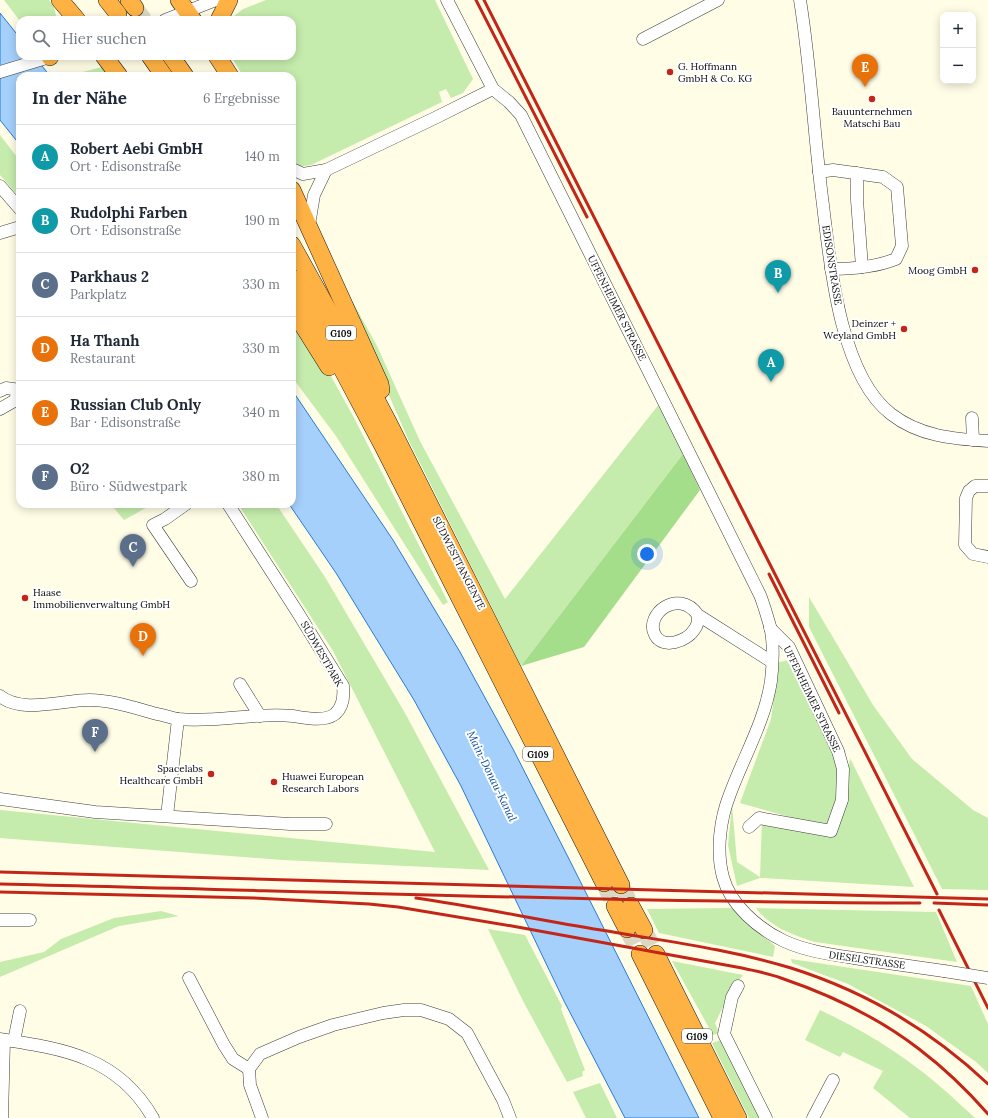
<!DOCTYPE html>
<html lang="de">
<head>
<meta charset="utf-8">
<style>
	:root { --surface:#fff; --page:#f6f6f7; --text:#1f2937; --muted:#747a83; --line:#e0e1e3; --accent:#111827 }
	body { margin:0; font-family:Lora,serif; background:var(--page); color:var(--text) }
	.controls { position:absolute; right:12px; top:12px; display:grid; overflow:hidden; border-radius:8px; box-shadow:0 2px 10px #0003 }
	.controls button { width:36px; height:36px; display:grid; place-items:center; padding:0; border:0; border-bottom:1px solid var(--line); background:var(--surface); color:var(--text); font:20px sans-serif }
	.you { position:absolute; left:647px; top:554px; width:14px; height:14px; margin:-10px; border:3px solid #fff; border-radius:50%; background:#1a73e8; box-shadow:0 0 0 6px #1a73e833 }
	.badge { display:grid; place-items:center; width:26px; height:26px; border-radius:50%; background:var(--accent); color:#fff; font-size:13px; font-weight:700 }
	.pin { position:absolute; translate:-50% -33px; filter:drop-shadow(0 1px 2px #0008) }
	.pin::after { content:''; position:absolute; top:21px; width:14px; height:12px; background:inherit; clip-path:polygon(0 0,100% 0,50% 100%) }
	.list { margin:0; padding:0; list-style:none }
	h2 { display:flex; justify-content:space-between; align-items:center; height:52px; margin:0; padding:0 16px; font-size:17px }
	h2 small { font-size:13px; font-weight:400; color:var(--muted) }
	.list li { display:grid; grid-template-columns:26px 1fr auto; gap:12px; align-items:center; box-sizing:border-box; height:64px; padding:0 16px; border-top:1px solid var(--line) }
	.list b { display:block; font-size:15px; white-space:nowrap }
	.list p { margin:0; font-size:13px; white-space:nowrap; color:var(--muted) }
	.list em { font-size:13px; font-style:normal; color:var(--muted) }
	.icon { flex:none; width:22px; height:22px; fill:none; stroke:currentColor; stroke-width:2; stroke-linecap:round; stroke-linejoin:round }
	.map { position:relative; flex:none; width:988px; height:1118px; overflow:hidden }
	.search { position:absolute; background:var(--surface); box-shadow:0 2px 10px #0003; left:16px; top:16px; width:280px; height:44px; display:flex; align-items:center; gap:10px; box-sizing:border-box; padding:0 14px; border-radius:12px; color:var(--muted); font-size:15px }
	.panel { position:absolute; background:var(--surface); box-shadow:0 2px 10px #0003; left:16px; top:72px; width:280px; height:436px; border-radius:12px }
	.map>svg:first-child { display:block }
	.green { fill:#c5ecad }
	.forest { fill:#a5de8b }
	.water { fill:#a5d0fb; stroke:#277ad8 }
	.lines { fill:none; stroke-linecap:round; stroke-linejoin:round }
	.highway-tunnel { stroke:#dad8c5; stroke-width:17; stroke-dasharray:17 8; stroke-linecap:butt }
	.minor-casing { stroke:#3c3c3c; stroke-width:13 }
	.highway-casing { stroke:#1a1a1a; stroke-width:18 }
	.minor { stroke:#fff; stroke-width:12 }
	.highway { stroke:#ffb244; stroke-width:17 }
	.rail { stroke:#c32618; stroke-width:3 }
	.minor-bridge-casing { stroke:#3c3c3c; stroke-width:13; stroke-linecap:butt }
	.minor-bridge { stroke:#fff; stroke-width:12 }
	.poi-dot { fill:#c32618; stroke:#fff; stroke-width:1.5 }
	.labels { text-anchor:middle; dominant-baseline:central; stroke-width:4; stroke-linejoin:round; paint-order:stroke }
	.shield { fill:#fff; stroke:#535353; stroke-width:1 }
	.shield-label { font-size:9px; font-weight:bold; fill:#090909 }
	.poi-label { font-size:10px; fill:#090909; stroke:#fff; text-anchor:start }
	.street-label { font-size:10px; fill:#090909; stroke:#fff }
	.water-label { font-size:11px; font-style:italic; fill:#0b4ca3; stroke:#fff }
</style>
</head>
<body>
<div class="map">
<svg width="988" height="1118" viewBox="0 0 988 1118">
	<rect width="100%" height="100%" fill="#fffde6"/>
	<!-- green -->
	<g class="green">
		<polygon points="4,0 49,0 54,7 57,20 20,21"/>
		<polygon points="266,0 435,0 473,79 463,93 451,98 446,89 439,92 442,102 311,165 298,167 292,162 292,76 243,76 231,56 292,56 292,20 229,20 243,9"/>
		<polygon points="102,67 110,76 67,76"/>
		<polygon points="0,135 20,161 20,198 0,175"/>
		<polygon points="333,266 377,346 420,441 505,599 660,403 683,454 521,666 408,439"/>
		<polygon points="292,315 332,378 353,416 448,602 443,605 336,436 292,377"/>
		<polygon points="113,504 153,504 124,520 113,507"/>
		<polygon points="238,504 276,504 325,577 405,713 489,870 283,860 0,838 0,810 435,852 333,651"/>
		<polygon points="809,597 873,705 912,759 973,810 988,818 988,890 942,889 809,627"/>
		<polygon points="791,660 837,757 840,793 828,822 821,826 740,803 771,719 779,662"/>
		<polygon points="850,758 914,887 760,878 737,886 728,845 732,805 737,862 760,877 762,820 834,835 846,790"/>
		<polygon points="729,908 738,909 752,926 775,946 773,957 659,933 647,909"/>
		<path d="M756,908L936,912L957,962L815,942C793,935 770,927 756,908Z"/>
		<polygon points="161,911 179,916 119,926 0,977 0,962 44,952 61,939 114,918"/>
		<polygon points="488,929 525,935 562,1006 561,1009 585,1070 582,1072 583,1076 567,1082 523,1001"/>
		<polygon points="791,959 971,986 988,1024 988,1073 976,1062 926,1026 848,984 792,963"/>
		<polygon points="672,961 743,975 730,993 715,1023 719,1033 713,1035"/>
		<path d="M820,1010C869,1033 910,1059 950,1095C958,1103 967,1110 975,1118H910L873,1088L883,1071L843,1052L840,1057L805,1040Z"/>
		<polygon points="723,1039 763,1118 749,1118 712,1043"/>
		<polygon points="600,1083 617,1118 586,1118 573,1092"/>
	</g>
	<!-- forest -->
	<polygon class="forest" points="683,454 700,490 584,647 521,666"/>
	<!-- water -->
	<g class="water">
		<polygon points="0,13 20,38 20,56 34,56 50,76 20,76 20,145 0,120"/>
		<polygon points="292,390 393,540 460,652 513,749 568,857 699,1118 625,1118 564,1001 461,786 414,700 336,573 289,504 292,504"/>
	</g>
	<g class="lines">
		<!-- highway-tunnel -->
		<g class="highway-tunnel">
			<polyline points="135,8 144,20"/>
			<polyline points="604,883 615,906"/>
			<polyline points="621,885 631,906"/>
			<polyline points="627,929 640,954"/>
			<polyline points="644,930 656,954"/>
		</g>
		<defs>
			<g id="minor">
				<path d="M447,0L493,89L509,102L521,115L760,595C764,605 767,616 770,626C774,643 773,664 771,681C765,721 744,756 730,794C720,819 716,851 723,877C730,905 759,929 784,941C808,952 835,955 860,959C888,963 916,967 944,971"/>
				<path d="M800,0C811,68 814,137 823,205C830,264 840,375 891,414C919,436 953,439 988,441"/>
				<polyline points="165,20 216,0"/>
				<polyline points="643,39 718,0"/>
				<polyline points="0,72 53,56"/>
				<polyline points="292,169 303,174 326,170 437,117 493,89"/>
				<path d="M819,172L833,170L883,177L897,187L902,246L896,259C876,267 853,269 831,269"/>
				<polyline points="857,173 857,200 862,267"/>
				<polyline points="0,186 20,209"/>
				<polyline points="309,225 314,195 326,170"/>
				<polyline points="0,233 20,227"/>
				<polyline points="0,391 6,388 20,390"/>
				<polyline points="0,409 14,401 20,390"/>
				<polyline points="972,418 973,440"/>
				<polyline points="988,486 975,486 969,491 966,498 965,545 973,554 988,557"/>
				<polyline points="186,504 165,519 153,525 191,581"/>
				<path d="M698,615C698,621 698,625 694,630C687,641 663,650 655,635C644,615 678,587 698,615L772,662"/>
				<polyline points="240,684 260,716"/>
				<path d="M0,696C22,714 63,700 89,700C112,700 135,708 157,714C164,715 171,718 178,719C216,723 255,712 293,716C306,718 325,722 335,714C343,707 344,695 343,686L298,613L228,504"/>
				<polyline points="0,799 95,812 290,824 326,824"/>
				<polyline points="167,816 178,719"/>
				<polyline points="749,827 759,818 831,831 842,800 843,769 838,751 789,647 770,628"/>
				<polyline points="0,920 30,920"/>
				<polyline points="189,978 224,1045 233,1059 249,1069"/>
				<polyline points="738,986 732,997 724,1034 766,1118"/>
				<path d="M0,1039C64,1049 118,1057 153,1118"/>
				<polyline points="14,1041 20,1011"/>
				<polyline points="2,1118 4,1040"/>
				<polyline points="262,1118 250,1085 249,1069 260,1054 299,1037 333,1025 383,1013 404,1010 421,1010 449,1019 467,1033 503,1100 510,1118"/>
				<polyline points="813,1118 833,1080"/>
			</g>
			<g id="highway">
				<polyline points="60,0 77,20"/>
				<polyline points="107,0 118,14"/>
				<polyline points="129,0 135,8"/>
				<polyline points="179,0 193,20"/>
				<polyline points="219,20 229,0"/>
				<polyline points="104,56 119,76"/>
				<polyline points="150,56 164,76"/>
				<polyline points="171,56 185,76"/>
				<polyline points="217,56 230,76"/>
				<polyline points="50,57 50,56"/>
				<polyline points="292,190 380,384 381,390"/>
				<polyline points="292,245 342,335 388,422 621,885"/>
				<polyline points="292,278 332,350 383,446 604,883"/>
				<polyline points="292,308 329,367"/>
				<polyline points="615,906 627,929"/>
				<polyline points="631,906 644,930"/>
				<polyline points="640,954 722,1118"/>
				<polyline points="656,954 738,1118"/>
			</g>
		</defs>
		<!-- minor casing -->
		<use href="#minor" class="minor-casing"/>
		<!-- highway casing -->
		<use href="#highway" class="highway-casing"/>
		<!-- minor -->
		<use href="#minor" class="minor"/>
		<!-- highway -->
		<use href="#highway" class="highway"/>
		<!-- rail -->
		<g class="rail">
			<polyline points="476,0 587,217"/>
			<polyline points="484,0 937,894"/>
			<polyline points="769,574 839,713"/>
			<polyline points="0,872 988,899"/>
			<path d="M0,884C307,891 613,902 920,903"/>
			<path d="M0,892L254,898L369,904L398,907L512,926L742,968C755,971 768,973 781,978C828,994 879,1018 919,1049C944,1068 967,1090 988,1114"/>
			<path d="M416,898C478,907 539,920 601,930C664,941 729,949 791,968C864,991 932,1031 988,1084"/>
			<polyline points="934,903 988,905"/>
			<polyline points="939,910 988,1008"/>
		</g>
		<defs>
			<polyline id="minor-bridge" points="944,971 988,978"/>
		</defs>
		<!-- minor-bridge casing -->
		<use href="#minor-bridge" class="minor-bridge-casing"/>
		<!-- minor-bridge -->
		<use href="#minor-bridge" class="minor-bridge"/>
	</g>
	<!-- markers -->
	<g class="poi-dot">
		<circle cx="670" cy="72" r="4"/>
		<circle cx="872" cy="99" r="4"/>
		<circle cx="975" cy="270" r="4"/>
		<circle cx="904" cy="329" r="4"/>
		<circle cx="25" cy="598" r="4"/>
		<circle cx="211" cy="774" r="4"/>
		<circle cx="274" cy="782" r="4"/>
	</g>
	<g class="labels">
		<!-- shield labels -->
		<g class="shield">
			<rect x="326" y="326" width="30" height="14" rx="3"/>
			<rect x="523" y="747" width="30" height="14" rx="3"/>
			<rect x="682" y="1029" width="30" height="14" rx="3"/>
		</g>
		<g class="shield-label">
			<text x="341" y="333">G109</text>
			<text x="538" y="754">G109</text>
			<text x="697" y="1036">G109</text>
		</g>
		<!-- poi labels -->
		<g class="poi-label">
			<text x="678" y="66">G. Hoffmann<tspan x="678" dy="12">GmbH &amp; Co. KG</tspan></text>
			<text x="872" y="111" text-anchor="middle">Bauunternehmen<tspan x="872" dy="12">Matschi Bau</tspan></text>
			<text x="967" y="270" text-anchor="end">Moog GmbH</text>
			<text x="896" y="323" text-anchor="end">Deinzer +<tspan x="896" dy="12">Weyland GmbH</tspan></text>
			<text x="33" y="592">Haase<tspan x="33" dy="12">Immobilienverwaltung GmbH</tspan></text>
			<text x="203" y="768" text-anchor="end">Spacelabs<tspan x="203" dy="12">Healthcare GmbH</tspan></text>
			<text x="282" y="776">Huawei European<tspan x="282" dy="12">Research Labors</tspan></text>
		</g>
		<!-- street labels -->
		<g class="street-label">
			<text transform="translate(832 265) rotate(81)">EDISONSTRASSE</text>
			<text transform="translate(617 308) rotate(63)">UFFENHEIMER STRASSE</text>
			<text transform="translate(459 563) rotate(63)">SÜDWESTTANGENTE</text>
			<text transform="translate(322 654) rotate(60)">SÜDWESTPARK</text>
			<text transform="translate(812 699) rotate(64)">UFFENHEIMER STRASSE</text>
			<text transform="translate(867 960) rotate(8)">DIESELSTRASSE</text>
		</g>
		<!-- water labels -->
		<g class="water-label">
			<text transform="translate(492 776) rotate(64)">Main-Donau-Kanal</text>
		</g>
	</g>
</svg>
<div class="controls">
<button>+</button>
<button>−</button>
</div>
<div class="you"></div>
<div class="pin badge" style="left:771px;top:382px;background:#0f9aa8">A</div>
<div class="pin badge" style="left:778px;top:293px;background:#0f9aa8">B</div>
<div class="pin badge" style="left:133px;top:567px;background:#5c6f8a">C</div>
<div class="pin badge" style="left:143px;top:656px;background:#e8710a">D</div>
<div class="pin badge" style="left:865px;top:87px;background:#e8710a">E</div>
<div class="pin badge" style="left:95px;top:752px;background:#5c6f8a">F</div>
<div class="search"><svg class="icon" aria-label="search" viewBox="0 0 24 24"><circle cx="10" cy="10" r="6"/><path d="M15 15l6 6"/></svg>Hier suchen</div>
<section class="panel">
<h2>In der Nähe<small>6 Ergebnisse</small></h2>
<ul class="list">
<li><span class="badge" style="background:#0f9aa8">A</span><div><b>Robert Aebi GmbH</b><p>Ort · Edisonstraße</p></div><em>140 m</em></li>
<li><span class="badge" style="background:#0f9aa8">B</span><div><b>Rudolphi Farben</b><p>Ort · Edisonstraße</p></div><em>190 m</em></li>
<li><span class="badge" style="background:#5c6f8a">C</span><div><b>Parkhaus 2</b><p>Parkplatz</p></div><em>330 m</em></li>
<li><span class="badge" style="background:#e8710a">D</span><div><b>Ha Thanh</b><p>Restaurant</p></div><em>330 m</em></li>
<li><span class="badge" style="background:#e8710a">E</span><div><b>Russian Club Only</b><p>Bar · Edisonstraße</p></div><em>340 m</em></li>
<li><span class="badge" style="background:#5c6f8a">F</span><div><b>O2</b><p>Büro · Südwestpark</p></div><em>380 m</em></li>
</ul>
</section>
</div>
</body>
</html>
